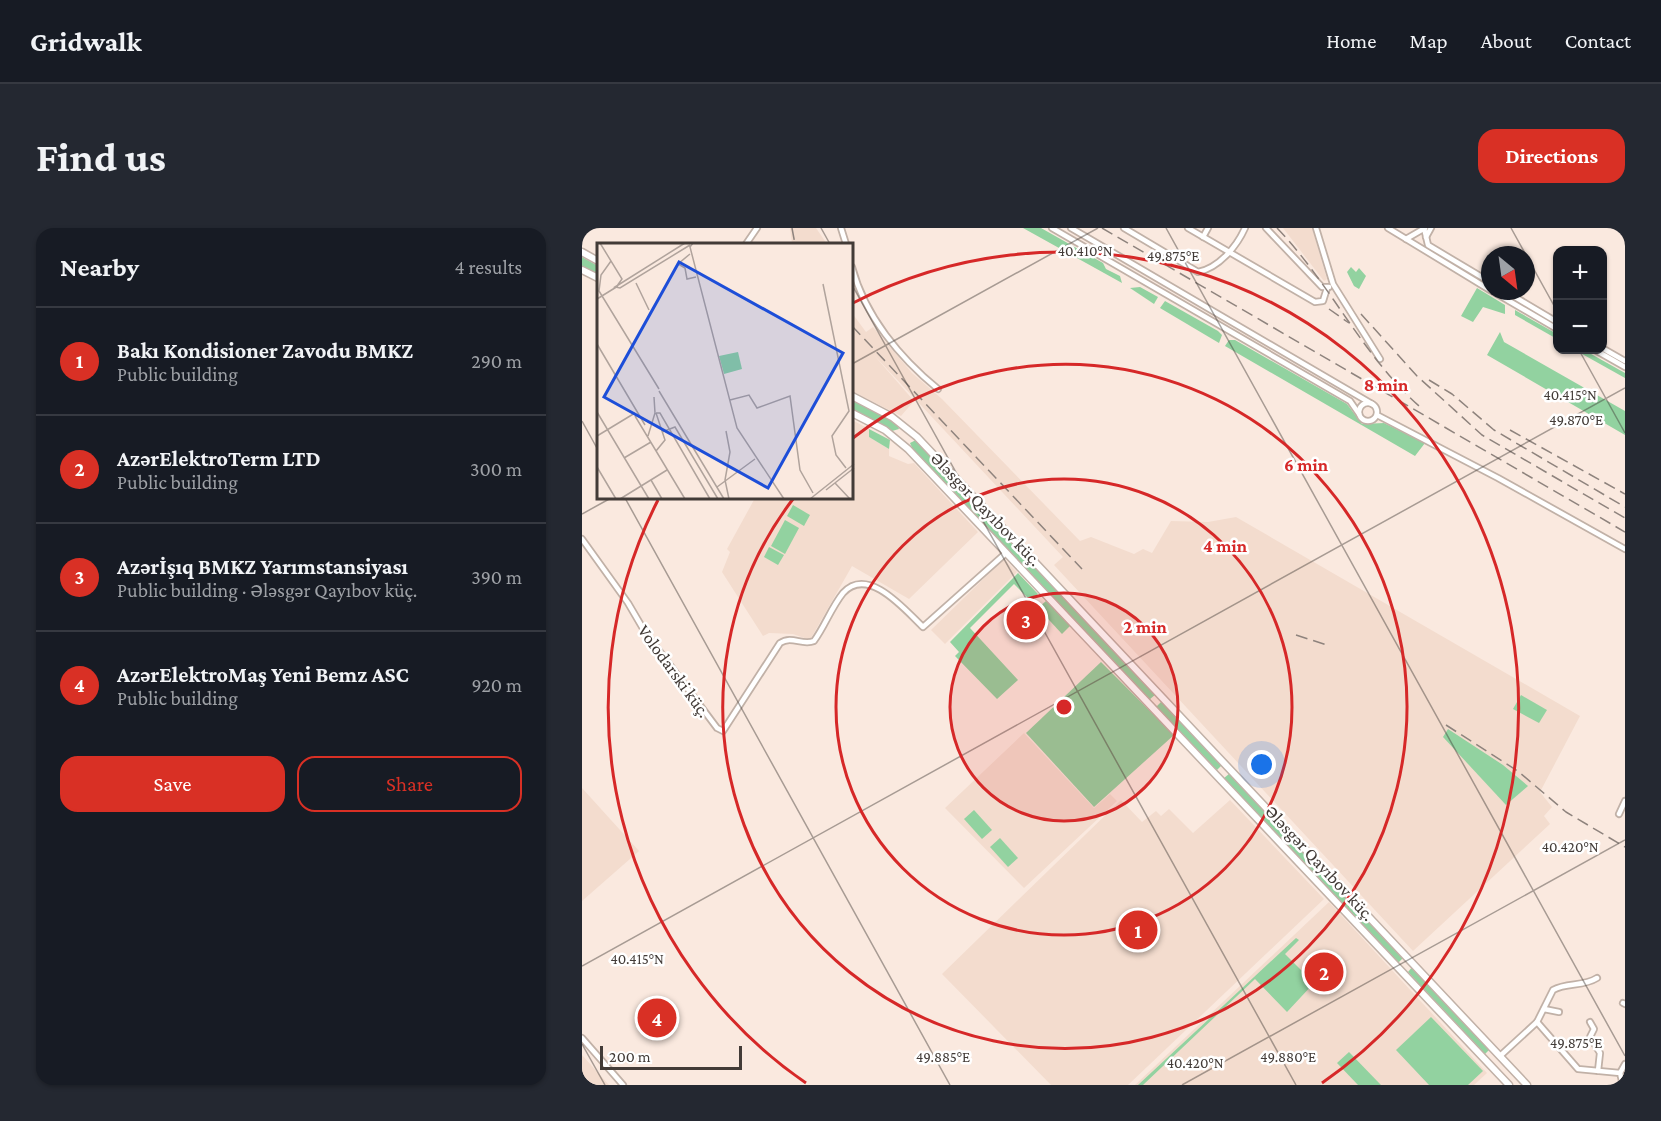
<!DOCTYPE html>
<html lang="en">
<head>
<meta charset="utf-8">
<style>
	:root { --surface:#171b24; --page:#242831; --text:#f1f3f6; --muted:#9ea1a6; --line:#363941; --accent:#d93025 }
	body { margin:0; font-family:"Crimson Pro",serif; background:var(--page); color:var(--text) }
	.controls { position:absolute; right:18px; top:18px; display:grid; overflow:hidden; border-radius:12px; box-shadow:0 2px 4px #0004 }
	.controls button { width:54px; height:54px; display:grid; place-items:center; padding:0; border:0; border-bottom:2px solid var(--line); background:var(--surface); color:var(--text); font:30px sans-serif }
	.compass { position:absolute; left:899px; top:18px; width:54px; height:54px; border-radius:50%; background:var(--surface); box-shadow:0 2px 4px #0004; rotate:151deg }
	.scale { position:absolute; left:18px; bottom:15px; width:142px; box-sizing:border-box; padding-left:6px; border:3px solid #423b37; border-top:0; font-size:16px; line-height:21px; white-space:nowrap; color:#423b37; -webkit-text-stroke:4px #fff; paint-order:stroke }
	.you { position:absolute; left:680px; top:537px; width:21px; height:21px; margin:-15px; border:4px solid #fff; border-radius:50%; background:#1a73e8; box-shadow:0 0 0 9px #1a73e833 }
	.badge { display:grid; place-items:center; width:39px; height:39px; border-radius:50%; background:var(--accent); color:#fff; font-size:20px; font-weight:700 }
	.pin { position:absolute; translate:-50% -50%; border:3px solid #fff; box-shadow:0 2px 6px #0006 }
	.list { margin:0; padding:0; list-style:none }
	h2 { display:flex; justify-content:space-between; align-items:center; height:78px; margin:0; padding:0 24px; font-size:26px }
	h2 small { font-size:20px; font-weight:400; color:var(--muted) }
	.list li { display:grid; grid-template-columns:39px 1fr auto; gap:18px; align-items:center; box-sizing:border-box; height:108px; padding:0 24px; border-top:2px solid var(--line) }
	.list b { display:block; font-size:22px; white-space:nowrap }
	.list p { margin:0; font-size:20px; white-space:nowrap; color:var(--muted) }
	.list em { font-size:20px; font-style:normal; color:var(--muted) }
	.actions { display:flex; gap:12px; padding:18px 24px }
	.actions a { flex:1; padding:14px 0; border:2px solid var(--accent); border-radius:18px; text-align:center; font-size:21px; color:var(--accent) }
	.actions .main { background:var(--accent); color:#fff }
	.map { position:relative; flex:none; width:1043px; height:857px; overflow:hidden; border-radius:18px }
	header { display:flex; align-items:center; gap:36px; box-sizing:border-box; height:84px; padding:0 30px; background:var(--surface); border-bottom:2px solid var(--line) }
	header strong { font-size:28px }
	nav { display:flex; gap:33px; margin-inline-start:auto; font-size:21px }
	.intro { display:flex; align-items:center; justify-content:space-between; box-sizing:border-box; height:144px; padding:0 36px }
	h1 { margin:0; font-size:42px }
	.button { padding:15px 27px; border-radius:18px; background:var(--accent); color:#fff; font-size:21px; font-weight:700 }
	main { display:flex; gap:36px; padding:0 36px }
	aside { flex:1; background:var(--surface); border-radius:18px; box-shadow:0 2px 4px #0004 }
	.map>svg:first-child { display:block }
	.built { fill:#f3dcce }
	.green { fill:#92d2a0 }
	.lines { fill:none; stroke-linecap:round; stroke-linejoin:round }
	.minor-casing { stroke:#c1b1a7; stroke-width:8 }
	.secondary-casing { stroke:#c1b1a7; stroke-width:9 }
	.minor { stroke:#fff; stroke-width:4.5 }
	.secondary { stroke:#fff; stroke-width:6 }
	.rail { stroke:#8e837d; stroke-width:1.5; stroke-dasharray:12 6; stroke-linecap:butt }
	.ticks { fill:none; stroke:#423b37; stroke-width:1.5; stroke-opacity:0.45 }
	.ring { fill:none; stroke:#d62828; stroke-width:3 }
	.labels { text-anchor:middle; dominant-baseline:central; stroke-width:5; stroke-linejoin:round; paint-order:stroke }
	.street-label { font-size:18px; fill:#423b37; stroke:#fff }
	.inset-road { fill:none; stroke:#b0a39c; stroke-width:1.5 }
	.view { fill:#1d4ed8; fill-opacity:0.15; stroke:#1d4ed8; stroke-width:3 }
	.inset-edge { fill:none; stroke:#423b37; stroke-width:3 }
	.ticks-label { font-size:15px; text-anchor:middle; fill:#423b37; stroke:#fff; stroke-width:5; stroke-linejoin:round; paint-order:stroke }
	.centre { fill:#d62828; stroke:#fff; stroke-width:3 }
	.ring-label { font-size:18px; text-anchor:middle; font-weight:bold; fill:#d62828; stroke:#fff; stroke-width:5; stroke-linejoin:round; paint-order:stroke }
</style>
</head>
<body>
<header>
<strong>Gridwalk</strong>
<nav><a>Home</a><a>Map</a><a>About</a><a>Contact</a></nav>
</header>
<div class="intro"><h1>Find us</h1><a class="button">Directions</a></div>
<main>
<aside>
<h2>Nearby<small>4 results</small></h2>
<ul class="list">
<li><span class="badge">1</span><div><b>Bakı Kondisioner Zavodu BMKZ</b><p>Public building</p></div><em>290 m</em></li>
<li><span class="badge">2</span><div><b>AzərElektroTerm LTD</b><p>Public building</p></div><em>300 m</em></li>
<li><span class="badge">3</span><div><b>Azərİşıq BMKZ Yarımstansiyası</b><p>Public building · Ələsgər Qayıbov küç.</p></div><em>390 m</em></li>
<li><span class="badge">4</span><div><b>AzərElektroMaş Yeni Bemz ASC</b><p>Public building</p></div><em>920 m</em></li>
</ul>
<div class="actions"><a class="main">Save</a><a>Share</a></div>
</aside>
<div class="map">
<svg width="1043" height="857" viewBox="0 0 1043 857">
	<rect width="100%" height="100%" fill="#fae9df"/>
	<!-- built -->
	<g class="built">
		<polygon points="208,0 234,0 245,16 210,16"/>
		<polygon points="701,0 730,0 745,51 742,53"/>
		<polygon points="270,85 284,104 291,99 330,145 360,171 498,313 509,309 552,326 561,321 570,325 589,293 626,294 654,289 998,488 958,564 970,579 962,588 968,596 831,723 472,337 481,329 291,126 332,173 319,188 270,163 270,105 274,108 270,104"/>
		<polygon points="270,192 287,201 287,209 307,221 307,228 326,236 332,235 396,304 327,371 270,338 228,412 211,406 187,405 181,408 140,344 148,324 145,321 173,270 270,270"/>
		<polygon points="422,331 435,344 363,416 349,402"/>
		<polygon points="442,505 512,580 528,566 535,573 442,660 363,580"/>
		<polygon points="0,560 57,623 0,673"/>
		<polygon points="539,572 560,594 574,583 579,588 587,581 611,605 648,572 742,671 546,857 469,857 360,746"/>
		<polygon points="747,674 905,845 892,857 553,857"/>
		<polygon points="0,827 27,857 0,857"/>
	</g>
	<!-- green -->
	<g class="green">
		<polygon points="441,0 459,0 521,35 524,41 538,48 540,55"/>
		<polygon points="0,29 16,38 16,47 0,38"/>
		<polygon points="769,39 774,44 777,40 784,48 777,61 772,58 765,44"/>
		<polygon points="558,59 576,69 572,76 548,60"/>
		<polygon points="895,60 923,77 923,86 901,79 891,94 879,88"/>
		<polygon points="583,73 636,103 640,107 637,115 578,80"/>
		<polygon points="933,82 975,106 975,111 933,87"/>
		<polygon points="918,104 922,114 1043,183 1043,207 905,127"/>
		<polygon points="647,112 653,112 765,176 780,196 802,195 843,215 833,228 643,118"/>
		<polygon points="993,122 1002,122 1043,145 1043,150"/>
		<polygon points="270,171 314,194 317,201 310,203 270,181"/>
		<polygon points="287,201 308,212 307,221 287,209"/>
		<polygon points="334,212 337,215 574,466 567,472 331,222 328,215"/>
		<polygon points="211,277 228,287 222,298 205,288"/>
		<polygon points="203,292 217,300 203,326 189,318"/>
		<polygon points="187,319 202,327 196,337 182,329"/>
		<polygon points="436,345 456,366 449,373 432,356 388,400 436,452 415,471 373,428 377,424 368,414"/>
		<polygon points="464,373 488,398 480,406 456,380"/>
		<polygon points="519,434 592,507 512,579 444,505"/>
		<polygon points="939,467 965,482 957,495 931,481"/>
		<polygon points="580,473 641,536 635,542 574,479"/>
		<polygon points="866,501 921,537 946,558 924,577 861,509"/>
		<polygon points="648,545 822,729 816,735 641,551"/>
		<polygon points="392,582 410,602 400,611 382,591"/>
		<polygon points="418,610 436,630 426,639 408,619"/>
		<polygon points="714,710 717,712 703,726 732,755 705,784 673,751 561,857 556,857"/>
		<polygon points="831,738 907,822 903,826 826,744"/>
		<polygon points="849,789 901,843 886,857 847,857 814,822"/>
		<polygon points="767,824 799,857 776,857 755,835"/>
	</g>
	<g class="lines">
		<defs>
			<g id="minor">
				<polyline points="259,0 264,16"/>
				<polyline points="470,0 768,173 777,186"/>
				<polyline points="489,0 790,176"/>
				<path d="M542,0L616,44C637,40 655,18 663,0"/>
				<polyline points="606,0 733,74 741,73 745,60"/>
				<polyline points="684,0 740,59 747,59"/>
				<polyline points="734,0 751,56 798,131"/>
				<polyline points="806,0 908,62"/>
				<polyline points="842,0 846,17 908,54"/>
				<polyline points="621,9 626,0"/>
				<polyline points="844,9 849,0"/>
				<polyline points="824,11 843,0"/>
				<polyline points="164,16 175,0"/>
				<path d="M270,39C283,88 318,130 356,161"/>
				<polyline points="910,63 975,101"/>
				<polyline points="923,63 975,94"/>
				<polyline points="1020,120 1043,133"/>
				<polyline points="1013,122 1043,139"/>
				<circle cx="786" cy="184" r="9"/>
				<polyline points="795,187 916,250 1043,321"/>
				<path d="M0,311L46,375L63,404L135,500L141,503L198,415C210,407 220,418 232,413C243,398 249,380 261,365C286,337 323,382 341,399L424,325"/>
				<polyline points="1037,586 1043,573"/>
				<polyline points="1041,775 1043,776"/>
				<polyline points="962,781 977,784"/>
				<path d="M955,794L971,762C985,754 1001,759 1015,750"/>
				<polyline points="1008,794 1012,801 1008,809 1018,825 1016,843"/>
				<polyline points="0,810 41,857"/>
				<polyline points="918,828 955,794 996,841 1038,845 1041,857"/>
				<polyline points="1038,845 1043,836"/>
			</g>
			<g id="secondary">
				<polyline points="0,24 16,33"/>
				<polyline points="0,42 16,50"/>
				<polyline points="270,168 310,189 335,209 945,857"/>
				<polyline points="270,185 303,202 326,221 927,857"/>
			</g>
		</defs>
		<!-- minor casing -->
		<use href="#minor" class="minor-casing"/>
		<!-- secondary casing -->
		<use href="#secondary" class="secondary-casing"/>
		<!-- minor -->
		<use href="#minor" class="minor"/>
		<!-- secondary -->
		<use href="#secondary" class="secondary"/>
		<!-- rail -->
		<g class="rail">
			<polyline points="210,0 213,16"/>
			<polyline points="520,0 1043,304"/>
			<path d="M695,0C748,55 780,127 837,178"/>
			<polyline points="747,81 767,95"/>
			<polyline points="779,86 835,148 900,207 1043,290"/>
			<polyline points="270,98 500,341"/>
			<polyline points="847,152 870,166 912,202 1043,279"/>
			<polyline points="928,202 1043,266"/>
			<polyline points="714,407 748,418"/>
			<polyline points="864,497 937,544 984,584 1043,619"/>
		</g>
	</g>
	<!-- ticks -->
	<path class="ticks" d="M239,0L248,16M584,0L1043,828M929,0L975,83M270,57L714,857M997,122L1043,205M270,136L516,0M0,193L16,222M43,270L368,857M0,286L29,270M0,738L1043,160M0,816L23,857M600,857L1043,612"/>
	<!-- distance rings -->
	<circle cx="482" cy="479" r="114" fill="#d62828" fill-opacity=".12"/>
	<g class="ring">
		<circle cx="482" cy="479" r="114"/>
		<circle cx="482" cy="479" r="228"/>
		<path d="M271 210A342 342 0 1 1 211 271"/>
		<path d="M224 855A456 456 0 0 1 76 272M271 75A456 456 0 0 1 740 855"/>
	</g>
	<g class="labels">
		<!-- street labels -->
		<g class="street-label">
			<text transform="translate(404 281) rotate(46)">Ələsgər Qayıbov küç.</text>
			<text transform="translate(92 443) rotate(54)">Volodarski küç.</text>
			<text transform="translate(738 635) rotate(47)">Ələsgər Qayıbov küç.</text>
		</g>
	</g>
	<!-- overview -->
	<g transform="translate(15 15)">
		<rect width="256" height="256" fill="#fae9df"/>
		<path d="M141,109L145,126L127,131L122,113Z" fill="#92d2a0"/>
		<path class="inset-road" d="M3,0L25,36L20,43M88,0L18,44L23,45L93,2M96,0L93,4L140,185L187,256M93,11L81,21L88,25L90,36L99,34M14,18L4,32L2,48L62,146M39,40L52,67M226,41L252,168L235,193L239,212L249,225M0,56L21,43M0,101L48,182M62,148L127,256M133,157L152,152L160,165L193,153L203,227L216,250M0,169L52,256M59,170H63L113,256M38,173L88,256M129,188L133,209L128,237L132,256M65,189L78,184L121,256M0,193L38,170M51,193L58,170L57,154M59,208L68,197L59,170M27,215L54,199M0,224L19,256M54,237L65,256M238,240L253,256M120,244L158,216M229,247L257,225M23,256L70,227M213,256L257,221"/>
		<path class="view" d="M82,19L246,110L171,245L7,154Z"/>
		<rect width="256" height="256" class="inset-edge"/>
	</g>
	<g class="ticks-label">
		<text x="503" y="28">40.410°N</text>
		<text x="591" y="33">49.875°E</text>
		<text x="988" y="172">40.415°N</text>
		<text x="994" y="197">49.870°E</text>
		<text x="988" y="624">40.420°N</text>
		<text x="55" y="736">40.415°N</text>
		<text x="994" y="820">49.875°E</text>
		<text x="361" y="834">49.885°E</text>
		<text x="706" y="834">49.880°E</text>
		<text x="613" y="840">40.420°N</text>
	</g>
	<circle cx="482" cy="479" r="9" class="centre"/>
	<g class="ring-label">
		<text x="804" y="163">8 min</text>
		<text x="724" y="243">6 min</text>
		<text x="643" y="324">4 min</text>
		<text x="563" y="405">2 min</text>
	</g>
</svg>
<div class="controls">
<button>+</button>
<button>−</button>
</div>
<svg class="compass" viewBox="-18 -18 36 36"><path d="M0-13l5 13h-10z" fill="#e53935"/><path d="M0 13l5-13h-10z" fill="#9ea1a6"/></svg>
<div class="scale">200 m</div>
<div class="you"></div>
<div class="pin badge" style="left:556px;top:702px">1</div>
<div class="pin badge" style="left:742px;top:744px">2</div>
<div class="pin badge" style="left:444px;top:392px">3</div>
<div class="pin badge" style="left:75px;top:790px">4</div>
</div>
</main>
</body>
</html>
